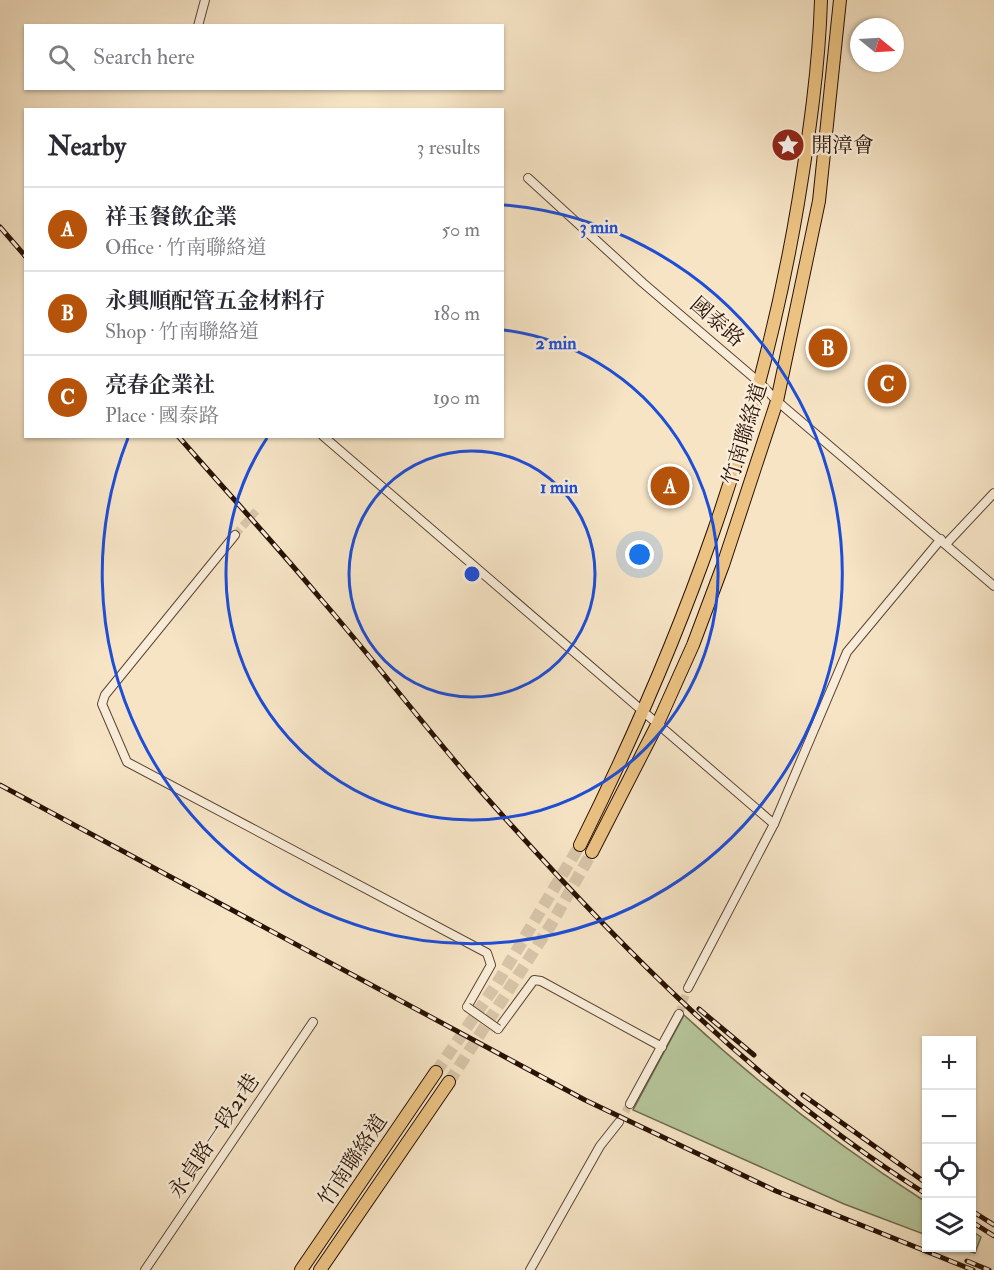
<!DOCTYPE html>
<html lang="en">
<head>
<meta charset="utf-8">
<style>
	:root { --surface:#fff; --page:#f7f7f7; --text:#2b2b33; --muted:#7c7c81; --line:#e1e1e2; --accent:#b45309 }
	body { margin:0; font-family:"IM FELL Double Pica","Noto Serif TC",serif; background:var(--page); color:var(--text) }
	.controls { position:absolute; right:18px; bottom:18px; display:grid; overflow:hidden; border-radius:0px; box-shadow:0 2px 4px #0004 }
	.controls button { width:54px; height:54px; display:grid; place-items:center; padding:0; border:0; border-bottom:2px solid var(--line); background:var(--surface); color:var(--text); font:30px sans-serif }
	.compass { position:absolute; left:850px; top:18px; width:54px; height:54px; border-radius:50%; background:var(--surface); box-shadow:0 2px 4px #0004; rotate:108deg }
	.you { position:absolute; left:640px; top:555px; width:21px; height:21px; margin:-15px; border:4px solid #fff; border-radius:50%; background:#1a73e8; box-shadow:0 0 0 9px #1a73e833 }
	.badge { display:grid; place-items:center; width:39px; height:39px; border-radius:50%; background:var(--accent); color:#fff; font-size:20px; font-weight:700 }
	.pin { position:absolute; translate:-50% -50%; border:3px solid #fff; box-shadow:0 2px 6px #0006 }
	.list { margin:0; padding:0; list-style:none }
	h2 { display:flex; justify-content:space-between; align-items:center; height:78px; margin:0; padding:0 24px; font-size:26px }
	h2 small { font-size:20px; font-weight:400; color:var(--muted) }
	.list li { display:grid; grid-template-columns:39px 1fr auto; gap:18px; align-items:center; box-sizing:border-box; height:84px; padding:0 24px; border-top:2px solid var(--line) }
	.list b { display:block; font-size:22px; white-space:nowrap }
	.list p { margin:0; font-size:20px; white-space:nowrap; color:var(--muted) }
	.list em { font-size:20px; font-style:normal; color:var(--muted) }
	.icon { flex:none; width:33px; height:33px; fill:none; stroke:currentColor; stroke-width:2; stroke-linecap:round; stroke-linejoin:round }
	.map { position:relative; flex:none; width:994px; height:1270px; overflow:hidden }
	.search { position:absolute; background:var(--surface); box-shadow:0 2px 4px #0004; left:24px; top:24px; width:480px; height:66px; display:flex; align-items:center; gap:15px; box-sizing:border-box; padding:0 21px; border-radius:0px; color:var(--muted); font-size:22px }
	.panel { position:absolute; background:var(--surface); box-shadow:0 2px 4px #0004; left:24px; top:108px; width:480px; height:330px; border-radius:0px }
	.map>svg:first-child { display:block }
	.green { fill:#b6c59a; stroke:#6f6b4f; stroke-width:1.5 }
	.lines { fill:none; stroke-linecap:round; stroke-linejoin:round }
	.street-tunnel { stroke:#d7c4a8; stroke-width:8; stroke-dasharray:8 4; stroke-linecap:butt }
	.primary-tunnel { stroke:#d7c4a8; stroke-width:12; stroke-dasharray:12 6; stroke-linecap:butt }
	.street-casing { stroke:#5c4634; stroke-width:10 }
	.primary-casing { stroke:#281104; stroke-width:14 }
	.street { stroke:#f9edd9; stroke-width:8 }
	.primary { stroke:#ebc282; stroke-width:12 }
	.rail-casing { stroke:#281104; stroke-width:5 }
	.rail { stroke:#f9edd9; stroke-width:3; stroke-dasharray:9; stroke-linecap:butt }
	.street-bridge-casing { stroke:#5c4634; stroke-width:10; stroke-linecap:butt }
	.street-bridge { stroke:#f9edd9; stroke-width:8 }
	.ring { fill:none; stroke:#1d4ed8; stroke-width:3 }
	.labels { text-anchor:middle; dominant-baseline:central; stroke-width:5; stroke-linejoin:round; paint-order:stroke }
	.poi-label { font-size:21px; fill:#281104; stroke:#f9edd9; text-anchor:start }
	.street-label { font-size:21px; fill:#281104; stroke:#f9edd9 }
	.centre { fill:#1d4ed8; stroke:#f9edd9; stroke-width:3 }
	.ring-label { font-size:18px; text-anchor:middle; font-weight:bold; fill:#1d4ed8; stroke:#f9edd9; stroke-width:5; stroke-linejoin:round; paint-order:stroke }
</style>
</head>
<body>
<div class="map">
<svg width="994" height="1270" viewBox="0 0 994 1270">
	<rect width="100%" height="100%" fill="#f6e4c5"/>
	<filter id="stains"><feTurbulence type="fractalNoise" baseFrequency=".00333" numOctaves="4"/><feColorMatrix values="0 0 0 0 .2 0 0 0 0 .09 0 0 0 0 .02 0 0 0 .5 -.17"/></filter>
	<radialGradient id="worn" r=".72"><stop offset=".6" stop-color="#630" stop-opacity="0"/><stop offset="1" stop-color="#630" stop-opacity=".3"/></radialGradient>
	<!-- green -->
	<g class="green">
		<path d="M684,1015C759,1085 840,1147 926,1202V1235L844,1204L633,1110Z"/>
		<polygon points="972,1231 981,1237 975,1253 959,1248 972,1248"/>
	</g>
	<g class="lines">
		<!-- street-tunnel -->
		<g class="street-tunnel">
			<polyline points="235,535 257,510"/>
			<polyline points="679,1014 688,988"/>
			<polyline points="619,1122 630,1104"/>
		</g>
		<!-- primary-tunnel -->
		<g class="primary-tunnel">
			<polyline points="436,1072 496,985 580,845"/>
			<polyline points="449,1082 552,923 592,852"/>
		</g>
		<defs>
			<g id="street">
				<polyline points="198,26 205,0"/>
				<polyline points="528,178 643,283 760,383 777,401 994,586"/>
				<polyline points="323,436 774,824"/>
				<polyline points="235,535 105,695 102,704 127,762 487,953 491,965 467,1007"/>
				<polyline points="946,544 994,493"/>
				<polyline points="688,988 774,824 847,652 941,539"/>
				<polyline points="498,1029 534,980 541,981 662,1047"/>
				<polyline points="630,1104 679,1014"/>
				<polyline points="145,1270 313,1022"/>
				<polyline points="530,1270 600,1146 619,1122"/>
			</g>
			<g id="primary">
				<path d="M580,845C683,638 760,431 798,203C809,136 819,68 821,0"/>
				<polyline points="592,852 658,723 693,645 723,565 777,401 819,201 840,0"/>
				<polyline points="301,1270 436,1072"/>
				<polyline points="320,1270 449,1082"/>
			</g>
		</defs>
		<!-- street casing -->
		<use href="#street" class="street-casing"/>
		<!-- primary casing -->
		<use href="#primary" class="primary-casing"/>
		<!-- street -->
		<use href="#street" class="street"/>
		<!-- primary -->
		<use href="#primary" class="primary"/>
		<defs>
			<g id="rail">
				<polyline points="0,227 26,257"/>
				<path d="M178,436C225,490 274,543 320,598C374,660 424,726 478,788C612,939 754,1086 926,1194"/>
				<polyline points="0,785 585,1100 776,1191 973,1270"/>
				<polyline points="699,1009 754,1055"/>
				<polyline points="803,1095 926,1183"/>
				<polyline points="972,1211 994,1225"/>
				<polyline points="972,1222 994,1236"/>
				<polyline points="967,1261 989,1270"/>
			</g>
		</defs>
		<!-- rail casing -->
		<use href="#rail" class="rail-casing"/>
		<!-- rail -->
		<use href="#rail" class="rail"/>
		<defs>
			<polyline id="street-bridge" points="467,1007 498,1029"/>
		</defs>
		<!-- street-bridge casing -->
		<use href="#street-bridge" class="street-bridge-casing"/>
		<!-- street-bridge -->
		<use href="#street-bridge" class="street-bridge"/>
	</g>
	<!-- distance rings -->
	<g class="ring">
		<circle cx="472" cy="574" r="123"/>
		<path d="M504 330A246 246 0 1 1 267 438"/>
		<path d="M504 205A370 370 0 1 1 128 438"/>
	</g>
	<!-- icons -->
	<defs>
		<symbol id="sight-disc" viewBox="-11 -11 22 22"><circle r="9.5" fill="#8f2418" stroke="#f9edd9"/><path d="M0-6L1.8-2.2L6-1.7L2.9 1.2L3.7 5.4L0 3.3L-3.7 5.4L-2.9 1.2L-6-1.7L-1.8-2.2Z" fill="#fff"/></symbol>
	</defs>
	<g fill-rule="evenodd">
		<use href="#sight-disc" x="769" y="126" width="38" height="38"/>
	</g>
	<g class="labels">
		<!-- poi labels -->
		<g class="poi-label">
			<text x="811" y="145">開漳會</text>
		</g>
		<!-- street labels -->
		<g class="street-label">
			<text transform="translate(717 322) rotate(41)">國泰路</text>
			<text transform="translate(745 434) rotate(-73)">竹南聯絡道</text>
			<text transform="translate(214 1136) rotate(-56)">永貞路一段21巷</text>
			<text transform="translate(353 1160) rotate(-56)">竹南聯絡道</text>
		</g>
	</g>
	<circle cx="472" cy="574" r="9" class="centre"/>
	<g class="ring-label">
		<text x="599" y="233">3 min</text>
		<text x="556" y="349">2 min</text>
		<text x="559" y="493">1 min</text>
	</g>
	<rect width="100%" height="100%" filter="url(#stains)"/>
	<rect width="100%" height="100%" fill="url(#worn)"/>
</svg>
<div class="controls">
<button>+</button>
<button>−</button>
<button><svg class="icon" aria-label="locate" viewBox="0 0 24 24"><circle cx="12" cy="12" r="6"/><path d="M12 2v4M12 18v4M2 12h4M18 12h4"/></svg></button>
<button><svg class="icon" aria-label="layers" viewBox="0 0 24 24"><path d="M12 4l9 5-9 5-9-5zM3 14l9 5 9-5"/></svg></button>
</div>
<svg class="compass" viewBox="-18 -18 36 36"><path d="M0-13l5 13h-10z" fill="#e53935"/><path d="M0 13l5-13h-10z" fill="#7c7c81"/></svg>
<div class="you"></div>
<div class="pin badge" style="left:670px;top:486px">A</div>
<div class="pin badge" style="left:828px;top:348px">B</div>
<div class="pin badge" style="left:887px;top:384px">C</div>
<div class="search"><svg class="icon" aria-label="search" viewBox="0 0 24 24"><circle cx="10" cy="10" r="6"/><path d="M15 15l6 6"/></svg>Search here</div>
<section class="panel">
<h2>Nearby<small>3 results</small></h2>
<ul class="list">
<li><span class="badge">A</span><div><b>祥玉餐飲企業</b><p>Office · 竹南聯絡道</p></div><em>50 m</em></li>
<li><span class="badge">B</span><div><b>永興順配管五金材料行</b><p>Shop · 竹南聯絡道</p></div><em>180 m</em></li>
<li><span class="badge">C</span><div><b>亮春企業社</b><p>Place · 國泰路</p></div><em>190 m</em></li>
</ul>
</section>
</div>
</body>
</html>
